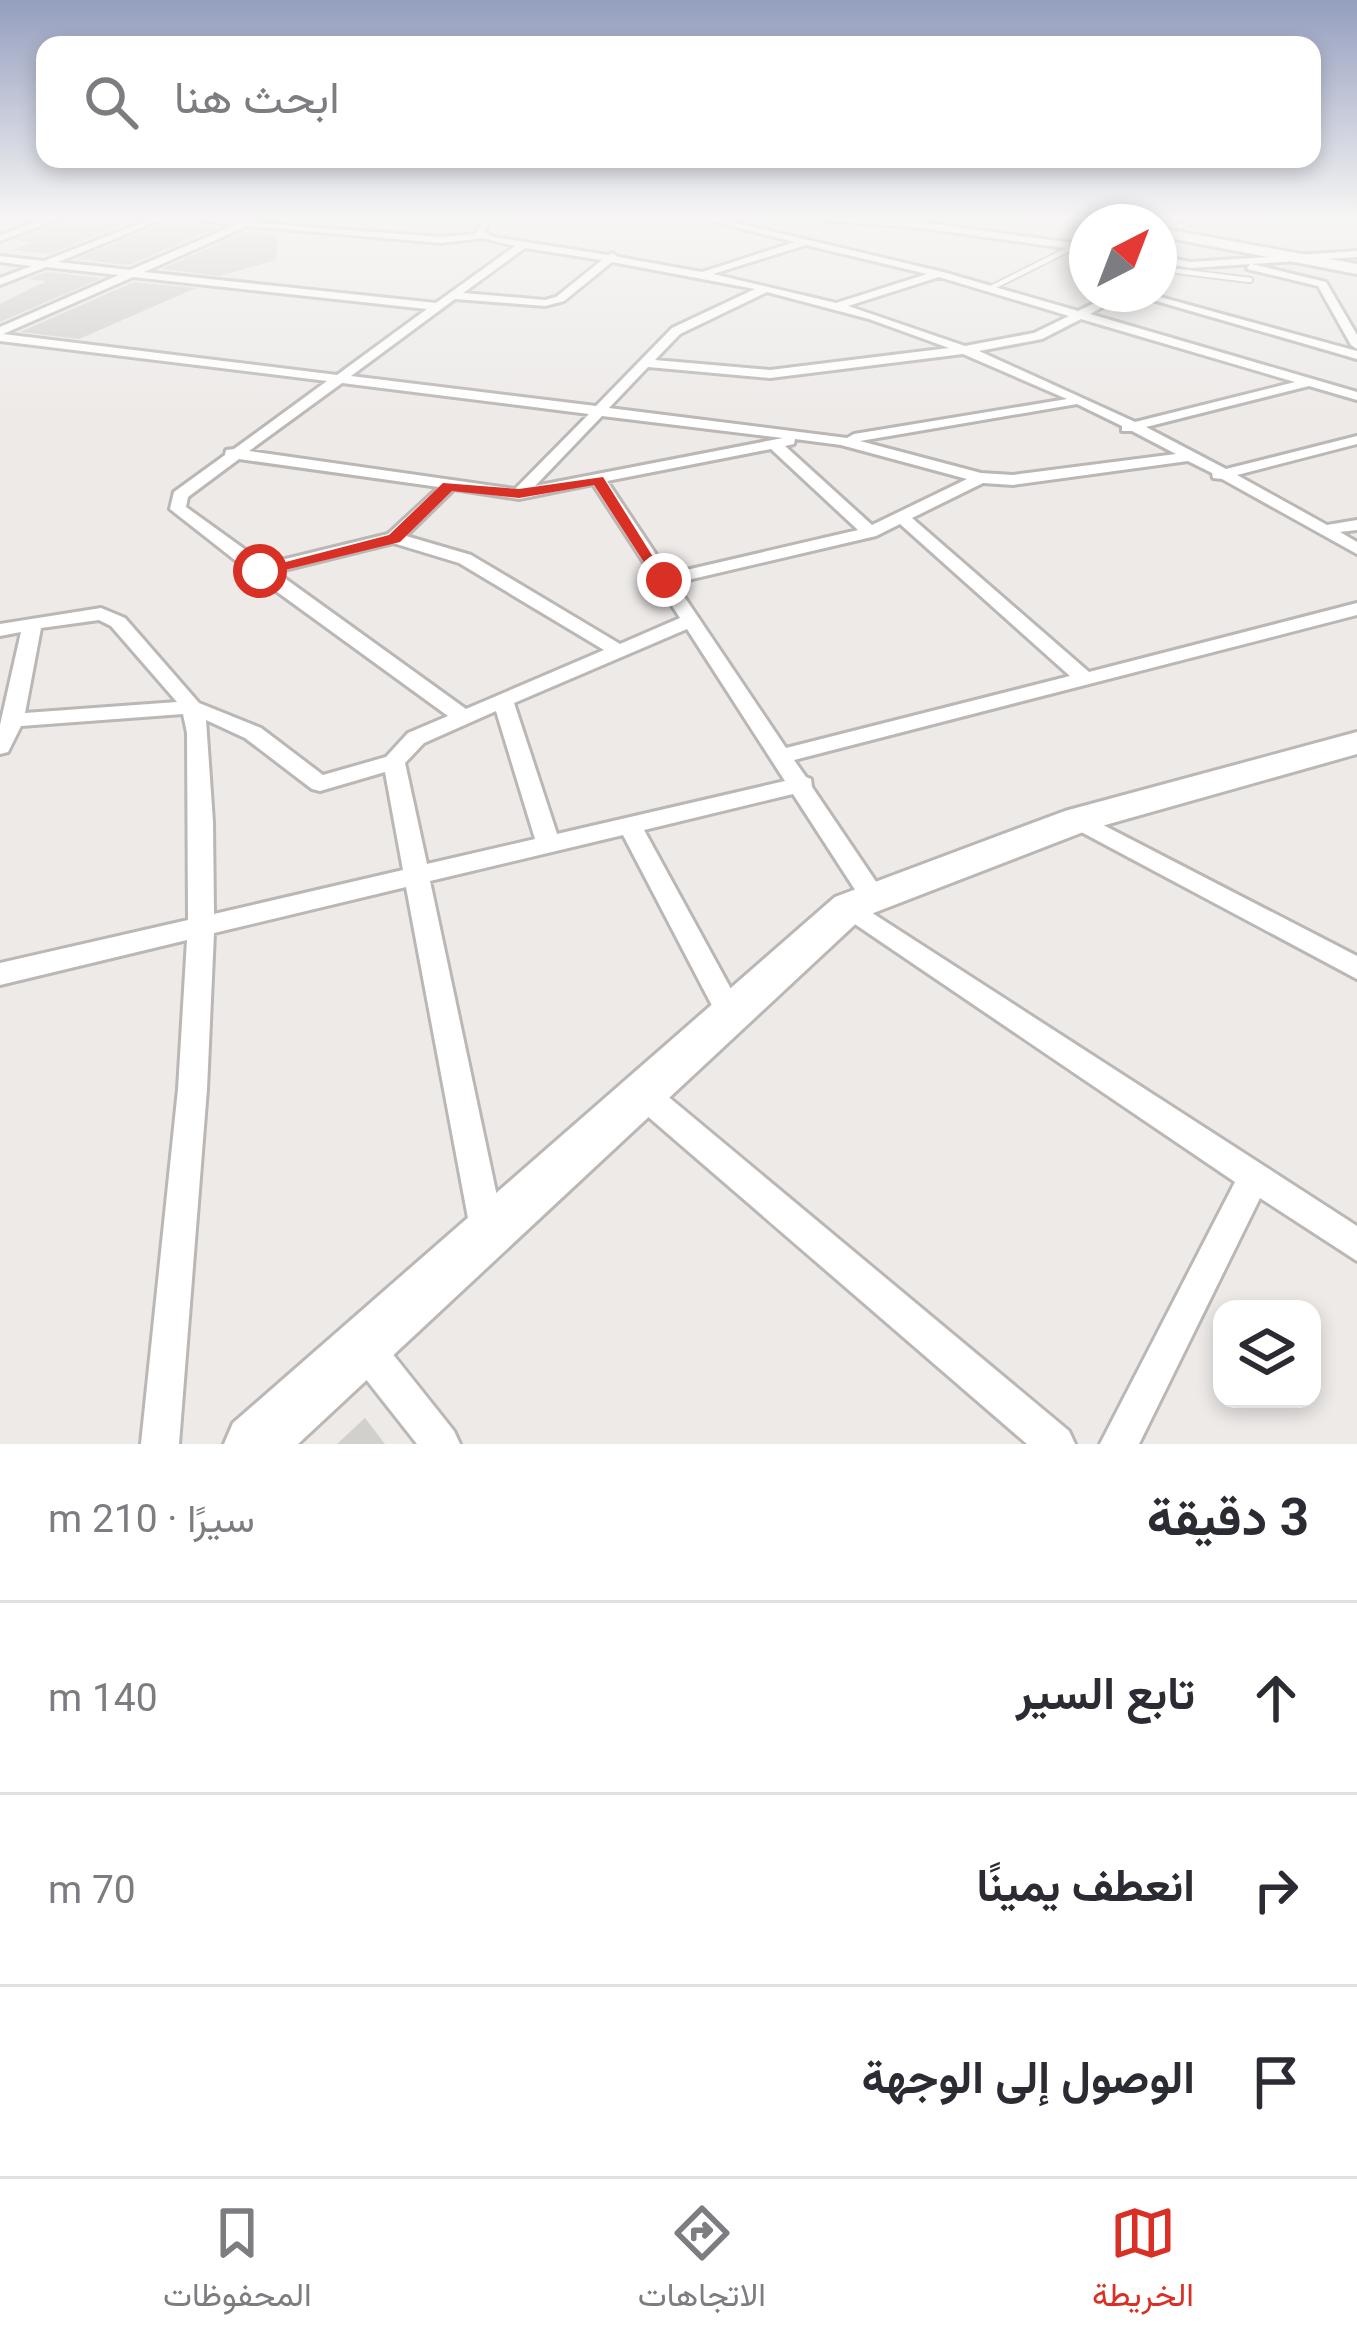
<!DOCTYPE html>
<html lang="ar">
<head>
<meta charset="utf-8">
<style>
	:root { --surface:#fff; --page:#f2f2f3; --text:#2b2b33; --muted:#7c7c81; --line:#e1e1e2; --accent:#d93025 }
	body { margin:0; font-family:Roboto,Vazirmatn,sans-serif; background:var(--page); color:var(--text); direction:rtl }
	.controls { position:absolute; right:36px; bottom:36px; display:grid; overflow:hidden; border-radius:24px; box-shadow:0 6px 18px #0003 }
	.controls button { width:108px; height:108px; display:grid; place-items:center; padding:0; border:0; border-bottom:3px solid var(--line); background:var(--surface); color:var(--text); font:60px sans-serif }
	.compass { position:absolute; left:1069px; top:204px; width:108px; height:108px; border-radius:50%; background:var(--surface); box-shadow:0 6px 18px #0003; rotate:42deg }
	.stop { position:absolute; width:36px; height:36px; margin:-27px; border:9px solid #d93025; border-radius:50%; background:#fff }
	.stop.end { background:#d93025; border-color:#fff; box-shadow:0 3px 12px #0008 }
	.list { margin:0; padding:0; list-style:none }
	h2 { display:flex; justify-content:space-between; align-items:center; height:156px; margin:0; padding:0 48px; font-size:51px }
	h2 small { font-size:39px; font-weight:400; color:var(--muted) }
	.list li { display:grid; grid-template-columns:78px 1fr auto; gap:36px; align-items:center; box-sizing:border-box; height:192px; padding:0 48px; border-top:3px solid var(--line) }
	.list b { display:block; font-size:45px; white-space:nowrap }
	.list em { font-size:39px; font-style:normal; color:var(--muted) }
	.icon { flex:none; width:66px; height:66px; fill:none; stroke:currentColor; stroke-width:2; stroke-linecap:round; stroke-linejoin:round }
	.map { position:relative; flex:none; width:1357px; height:1444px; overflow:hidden; direction:ltr }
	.search { position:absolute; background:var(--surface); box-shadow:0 6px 18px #0003; left:36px; right:36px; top:36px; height:132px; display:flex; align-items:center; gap:30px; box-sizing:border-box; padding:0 42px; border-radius:24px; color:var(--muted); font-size:45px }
	.sheet { height:732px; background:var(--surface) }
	nav { display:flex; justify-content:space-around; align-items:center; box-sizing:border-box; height:168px; border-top:3px solid var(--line); background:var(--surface); font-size:33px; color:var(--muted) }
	nav a { display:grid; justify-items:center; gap:6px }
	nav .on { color:var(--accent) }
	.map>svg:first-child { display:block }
	.building { fill:#d2d0cd }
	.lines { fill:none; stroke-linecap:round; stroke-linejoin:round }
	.lane-casing { stroke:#bab7b5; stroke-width:8 }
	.street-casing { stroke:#bab7b5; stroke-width:6 }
	.secondary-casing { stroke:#bab7b5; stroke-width:6 }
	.lane { stroke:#fff; stroke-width:4.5 }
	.street { fill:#fff; fill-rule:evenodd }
	.secondary { fill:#fff; fill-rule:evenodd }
	.route { fill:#d93025 }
</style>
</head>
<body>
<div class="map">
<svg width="1357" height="1444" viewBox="0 0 1357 1444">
	<rect width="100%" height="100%" fill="#edeae8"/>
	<!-- building -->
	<g class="building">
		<polygon points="74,217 132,221 50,254 12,250 35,242 16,240"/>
		<polygon points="192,224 217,228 129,265 76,259 161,225"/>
		<polygon points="245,232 278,236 276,260 220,276 161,269"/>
		<polygon points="47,272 102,278 0,322 0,304 46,281 28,279"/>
		<polygon points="134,282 196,288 79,339 20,332"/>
		<polygon points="365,1418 385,1444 337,1444"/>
	</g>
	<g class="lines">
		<defs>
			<g id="lane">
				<polyline points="1179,226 1203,217"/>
				<polyline points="1177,271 1250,280"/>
				<polyline points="991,288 1075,246"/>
			</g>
			<g id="street">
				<polygon points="51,217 64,217 0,241 0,235"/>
				<path d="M156,217H168L58,262L130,270L235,225L175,217L441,237L475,234L486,217H494L484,231L493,237L608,255L613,253L618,257L702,272L795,242L696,217H711L943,272L1078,311L1113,294H1126L1090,314L1357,392V400L1309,386L1146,427L1226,469L1357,436V444L1237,475L1327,525L1357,520V530L1340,532L1357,542V554L1222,479L1213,478L1212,473L1188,461L1013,485L983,483L912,518L1089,672L1357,603V615L794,760L806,777L811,779L812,787L885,895L881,902L872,904L863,902L793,794L644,830L743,1011L739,1019L729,1022L719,1019L623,835L430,881L505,1234L500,1245L488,1250L476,1245L471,1234L406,887L214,933L207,1089L179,1444H141L178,1089L187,940L0,985V963L188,920L187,733L183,714L21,726L8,752L0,754V725L21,632L0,636V624L101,608L125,618L199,703L261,728L323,775L386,757L408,733L448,716L254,575L170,509L174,492L225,455L226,450L234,449L327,381L0,341V327L119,275L46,267L0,285V278L32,266L0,262V256L44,261ZM247,226L441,243L483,238L515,246L436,303L144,272ZM806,245L927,274L836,303L713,274ZM525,248L602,260L556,297L545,300L463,293ZM612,262L755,289L672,328L596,406L351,376L455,299L545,306L564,301ZM133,277L427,309L337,375L3,334ZM939,277L1069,316L1034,333L965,346L848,306ZM767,292L869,319L949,348L770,370L655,360L680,334ZM1081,319L1295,382L1135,422L979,351L1042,339ZM963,354L1067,399L854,434L847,438L609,408L648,367L770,378ZM342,383L589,414L515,489L249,451ZM1077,404L1122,426V431H1132L1176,454L1013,475L981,473L860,441ZM602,416L783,438L535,486ZM795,439L841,445L967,479L872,525L785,446L794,444ZM771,449L858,530L669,574L607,481ZM239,459L439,487L388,534L265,564L186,507L188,497ZM593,484L680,618L620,644L471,555L406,536L454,489L519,499ZM900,524L1070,676L786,748L675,583L876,536ZM393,543L459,563L604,650L466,709L276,572ZM99,620L111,626L177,702L25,713L41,628ZM687,629L785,781L557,834L514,703ZM496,711L535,839L427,864L405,763L424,743ZM206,720L245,738L312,789L320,791L385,772L403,870L214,914L213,822Z"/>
				<polygon points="782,217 913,221 1087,245 1087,251 913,227"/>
				<polygon points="1357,251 1357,257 1252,264 1326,282 1357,335 1357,349 1351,345 1318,286 1247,269 1250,264 1191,268 1159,262 1159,256 1191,262"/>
				<polygon points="1132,294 1149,294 1357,351 1357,359"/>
				<polygon points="1078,812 1357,956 1357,979 1070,826 1066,820 1070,814"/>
				<polygon points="849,898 1357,1226 1357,1261 1260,1198 1139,1444 1100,1444 1235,1182 840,914 836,907 840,900"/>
				<polygon points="642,1080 653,1084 1069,1431 1075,1444 1027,1444 631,1102 627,1093 631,1084"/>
				<polygon points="363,1328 376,1333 454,1431 460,1444 417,1444 350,1359 345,1346 350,1333"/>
			</g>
			<g id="secondary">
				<polygon points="1159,228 1357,264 1357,274 1159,236"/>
				<polygon points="1357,732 1357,754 1091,829 863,917 298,1444 224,1444 233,1423 835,897 1065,811"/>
			</g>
		</defs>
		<!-- lane casing -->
		<use href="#lane" class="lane-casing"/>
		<!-- street casing -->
		<use href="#street" class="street-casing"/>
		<!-- secondary casing -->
		<use href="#secondary" class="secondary-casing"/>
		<!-- lane -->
		<use href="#lane" class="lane"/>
		<!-- street -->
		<use href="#street" class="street"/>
		<!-- secondary -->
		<use href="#secondary" class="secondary"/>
	</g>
	<!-- sky -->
	<linearGradient id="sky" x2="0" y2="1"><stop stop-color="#949ebe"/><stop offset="0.52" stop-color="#f7f6f5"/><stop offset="1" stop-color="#f7f6f5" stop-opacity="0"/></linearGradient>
	<rect width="1357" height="419" fill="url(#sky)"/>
	<!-- route -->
	<polygon class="route" points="603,477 670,584 658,584 594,485 519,498 452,491 400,542 260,576 251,571 389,535 443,483 519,489"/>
</svg>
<div class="controls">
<button><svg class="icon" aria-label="layers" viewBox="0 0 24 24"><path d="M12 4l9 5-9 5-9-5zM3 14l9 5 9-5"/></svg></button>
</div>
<svg class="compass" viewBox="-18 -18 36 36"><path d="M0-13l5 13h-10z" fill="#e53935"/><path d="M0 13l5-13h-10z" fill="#7c7c81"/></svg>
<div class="stop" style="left:260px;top:571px"></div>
<div class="stop end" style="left:664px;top:580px"></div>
<div class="search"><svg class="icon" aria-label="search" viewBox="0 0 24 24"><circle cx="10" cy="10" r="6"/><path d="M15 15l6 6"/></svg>ابحث هنا</div>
</div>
<section class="sheet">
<h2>3 دقيقة<small>سيرًا · 210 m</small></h2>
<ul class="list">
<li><svg class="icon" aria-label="ahead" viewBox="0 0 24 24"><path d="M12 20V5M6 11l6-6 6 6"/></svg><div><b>تابع السير</b></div><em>140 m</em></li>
<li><svg class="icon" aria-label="right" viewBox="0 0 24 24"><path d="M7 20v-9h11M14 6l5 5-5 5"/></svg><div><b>انعطف يمينًا</b></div><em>70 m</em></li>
<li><svg class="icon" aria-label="arrive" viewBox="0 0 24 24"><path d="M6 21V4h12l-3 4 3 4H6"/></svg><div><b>الوصول إلى الوجهة</b></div></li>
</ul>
</section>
<nav>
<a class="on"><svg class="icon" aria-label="map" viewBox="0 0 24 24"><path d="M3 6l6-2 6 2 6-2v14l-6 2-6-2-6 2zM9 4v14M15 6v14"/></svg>الخريطة</a>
<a><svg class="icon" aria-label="directions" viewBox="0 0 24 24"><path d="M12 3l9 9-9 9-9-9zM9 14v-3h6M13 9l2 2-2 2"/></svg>الاتجاهات</a>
<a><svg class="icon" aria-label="saved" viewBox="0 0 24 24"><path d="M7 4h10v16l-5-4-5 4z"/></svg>المحفوظات</a>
</nav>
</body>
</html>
